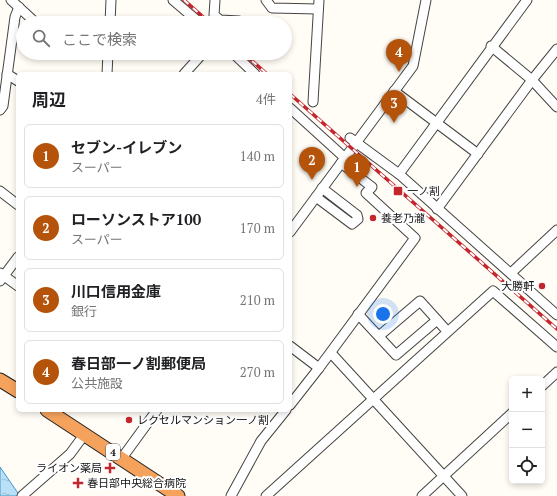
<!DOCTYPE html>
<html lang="ja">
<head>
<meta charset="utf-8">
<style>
	:root { --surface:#fff; --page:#f2f2f2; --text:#202124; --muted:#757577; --line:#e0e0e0; --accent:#b45309 }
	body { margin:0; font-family:"PT Serif","Noto Sans JP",serif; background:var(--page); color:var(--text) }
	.controls { position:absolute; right:12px; bottom:12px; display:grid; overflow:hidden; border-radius:6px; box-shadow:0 2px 6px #0003 }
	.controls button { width:36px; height:36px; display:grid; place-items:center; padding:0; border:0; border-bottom:1px solid var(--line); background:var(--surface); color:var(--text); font:20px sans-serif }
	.you { position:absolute; left:383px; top:314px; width:14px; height:14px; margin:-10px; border:3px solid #fff; border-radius:50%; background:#1a73e8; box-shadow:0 0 0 6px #1a73e833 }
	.badge { display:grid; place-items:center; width:26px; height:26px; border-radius:50%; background:var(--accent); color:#fff; font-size:13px; font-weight:700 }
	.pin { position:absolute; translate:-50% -33px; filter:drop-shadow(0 1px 2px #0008) }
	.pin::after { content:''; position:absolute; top:21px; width:14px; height:12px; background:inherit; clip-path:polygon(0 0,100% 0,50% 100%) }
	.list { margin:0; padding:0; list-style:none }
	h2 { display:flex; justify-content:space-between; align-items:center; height:52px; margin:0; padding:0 16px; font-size:17px }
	h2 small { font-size:13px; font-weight:400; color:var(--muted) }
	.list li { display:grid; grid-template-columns:26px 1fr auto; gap:12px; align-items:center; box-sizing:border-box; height:64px; margin:0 8px 8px; padding:0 8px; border:1px solid var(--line); border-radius:6px }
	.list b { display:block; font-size:15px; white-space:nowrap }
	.list p { margin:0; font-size:13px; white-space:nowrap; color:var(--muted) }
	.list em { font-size:13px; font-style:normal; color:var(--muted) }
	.icon { flex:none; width:22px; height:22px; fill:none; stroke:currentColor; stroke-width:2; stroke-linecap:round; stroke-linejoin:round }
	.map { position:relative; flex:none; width:557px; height:496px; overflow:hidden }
	.search { position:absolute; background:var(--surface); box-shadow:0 2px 6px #0003; left:16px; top:16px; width:276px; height:44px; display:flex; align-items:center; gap:10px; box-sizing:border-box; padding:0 14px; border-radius:22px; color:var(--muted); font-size:15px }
	.panel { position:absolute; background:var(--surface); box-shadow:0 2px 6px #0003; left:16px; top:72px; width:276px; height:340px; border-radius:6px }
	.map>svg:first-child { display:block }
	.water { fill:url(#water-ripples); stroke:#3f96cf }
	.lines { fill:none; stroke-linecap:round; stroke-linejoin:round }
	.minor-casing { stroke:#444; stroke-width:11 }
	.highway-casing { stroke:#222; stroke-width:15 }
	.minor { stroke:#fff; stroke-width:9 }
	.highway { stroke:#f5a25d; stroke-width:13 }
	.rail-casing { stroke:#c4262e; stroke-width:3.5 }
	.rail { stroke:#fff; stroke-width:2; stroke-dasharray:6; stroke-linecap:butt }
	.poi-dot { fill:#c4262e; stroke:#fff; stroke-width:1.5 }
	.labels { text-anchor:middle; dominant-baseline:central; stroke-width:4; stroke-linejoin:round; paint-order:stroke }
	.shield { fill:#fff; stroke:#585858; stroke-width:1 }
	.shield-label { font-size:10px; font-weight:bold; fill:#111 }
	.poi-label { font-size:11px; fill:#111; stroke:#fff; text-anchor:start }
</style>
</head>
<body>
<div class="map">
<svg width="557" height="496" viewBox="0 0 557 496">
	<defs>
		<pattern id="water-ripples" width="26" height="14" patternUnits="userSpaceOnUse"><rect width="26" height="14" fill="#b9e0f7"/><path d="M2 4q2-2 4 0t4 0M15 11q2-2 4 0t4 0" fill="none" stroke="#9ebfd3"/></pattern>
	</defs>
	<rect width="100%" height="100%" fill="#fffdf5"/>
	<!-- water -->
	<polygon class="water" points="0,467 20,496 0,496"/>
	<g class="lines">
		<defs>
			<g id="minor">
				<polyline points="11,0 36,23"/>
				<polyline points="173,0 200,23"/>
				<polyline points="215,0 214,15 220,20 239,21"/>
				<polyline points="266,0 272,8 318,9"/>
				<polyline points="110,23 111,0"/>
				<polyline points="491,46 532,80 557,107"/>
				<polyline points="233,53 255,74"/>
				<polyline points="7,74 18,81"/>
				<polyline points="107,74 108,53"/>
				<polyline points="184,74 203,53"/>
				<polyline points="394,91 478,154"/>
				<polyline points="313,102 319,0"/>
				<polyline points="290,108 345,158"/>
				<polyline points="0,110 3,106 15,17 19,7"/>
				<polyline points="350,138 399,174 557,315"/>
				<polyline points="399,174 527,0"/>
				<polyline points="0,191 18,205"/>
				<polyline points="316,197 352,224 358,219 357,215 322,188"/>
				<polyline points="437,209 532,80 557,49"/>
				<polyline points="290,232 413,66 426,0"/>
				<polyline points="0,273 18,286"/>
				<polyline points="511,273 557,230"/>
				<polyline points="0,281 18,257"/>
				<polyline points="358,314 396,355 437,320"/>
				<polyline points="379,336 420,301 447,331"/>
				<polyline points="290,346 319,368"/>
				<polyline points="331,353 462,496"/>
				<polyline points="542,386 557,372"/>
				<polyline points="290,405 319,368 415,238 366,193 372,187 341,163"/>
				<polyline points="122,458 157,410"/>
				<polyline points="22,496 70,454 84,435"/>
				<polyline points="231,496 261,441 286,410"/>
				<polyline points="266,496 493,291 557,347"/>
				<polyline points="422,496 512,413"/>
			</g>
			<g id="highway">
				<polyline points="0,380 18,391"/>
				<polyline points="47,410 178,496"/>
			</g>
		</defs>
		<!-- minor casing -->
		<use href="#minor" class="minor-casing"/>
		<!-- highway casing -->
		<use href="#highway" class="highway-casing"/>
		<!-- minor -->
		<use href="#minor" class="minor"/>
		<!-- highway -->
		<use href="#highway" class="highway"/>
		<defs>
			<g id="rail">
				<polyline points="184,0 210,23"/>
				<polyline points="243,53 267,74"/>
				<polyline points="290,94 557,329"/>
			</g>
		</defs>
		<!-- rail casing -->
		<use href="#rail" class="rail-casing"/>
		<!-- rail -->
		<use href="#rail" class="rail"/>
	</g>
	<!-- markers -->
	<g class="poi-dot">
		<rect x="393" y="186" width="10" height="10" rx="2"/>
		<circle cx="373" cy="218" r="4"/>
		<circle cx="542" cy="286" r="4"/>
		<circle cx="129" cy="420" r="4"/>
		<path d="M108 462h4v4h4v4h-4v4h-4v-4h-4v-4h4z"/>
		<path d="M76 477h4v4h4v4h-4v4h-4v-4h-4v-4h4z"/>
	</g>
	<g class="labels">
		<!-- shield labels -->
		<rect class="shield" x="106" y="444" width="14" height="16" rx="3"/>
		<g class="shield-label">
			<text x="113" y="452">4</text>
		</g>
		<!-- poi labels -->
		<g class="poi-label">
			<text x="407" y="191">一ノ割</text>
			<text x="381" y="218">養老乃瀧</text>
			<text x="534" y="286" text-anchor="end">大勝軒</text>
			<text x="137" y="420">レクセルマンション一ノ割</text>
			<text x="102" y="468" text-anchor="end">ライオン薬局</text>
			<text x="87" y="483">春日部中央総合病院</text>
		</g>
	</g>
</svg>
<div class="controls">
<button>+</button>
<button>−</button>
<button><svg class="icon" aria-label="locate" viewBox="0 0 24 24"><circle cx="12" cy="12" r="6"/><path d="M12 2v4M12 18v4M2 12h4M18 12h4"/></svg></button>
</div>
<div class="you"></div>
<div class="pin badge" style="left:357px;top:187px">1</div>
<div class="pin badge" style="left:312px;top:180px">2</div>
<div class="pin badge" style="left:394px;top:123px">3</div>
<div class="pin badge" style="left:399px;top:72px">4</div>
<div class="search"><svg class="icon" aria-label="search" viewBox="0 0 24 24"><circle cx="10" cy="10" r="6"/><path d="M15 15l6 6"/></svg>ここで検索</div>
<section class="panel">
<h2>周辺<small>4件</small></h2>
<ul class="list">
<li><span class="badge">1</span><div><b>セブン-イレブン</b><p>スーパー</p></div><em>140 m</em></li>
<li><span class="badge">2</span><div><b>ローソンストア100</b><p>スーパー</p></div><em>170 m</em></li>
<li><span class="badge">3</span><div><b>川口信用金庫</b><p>銀行</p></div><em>210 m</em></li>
<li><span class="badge">4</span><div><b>春日部一ノ割郵便局</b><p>公共施設</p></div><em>270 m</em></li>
</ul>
</section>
</div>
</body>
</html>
